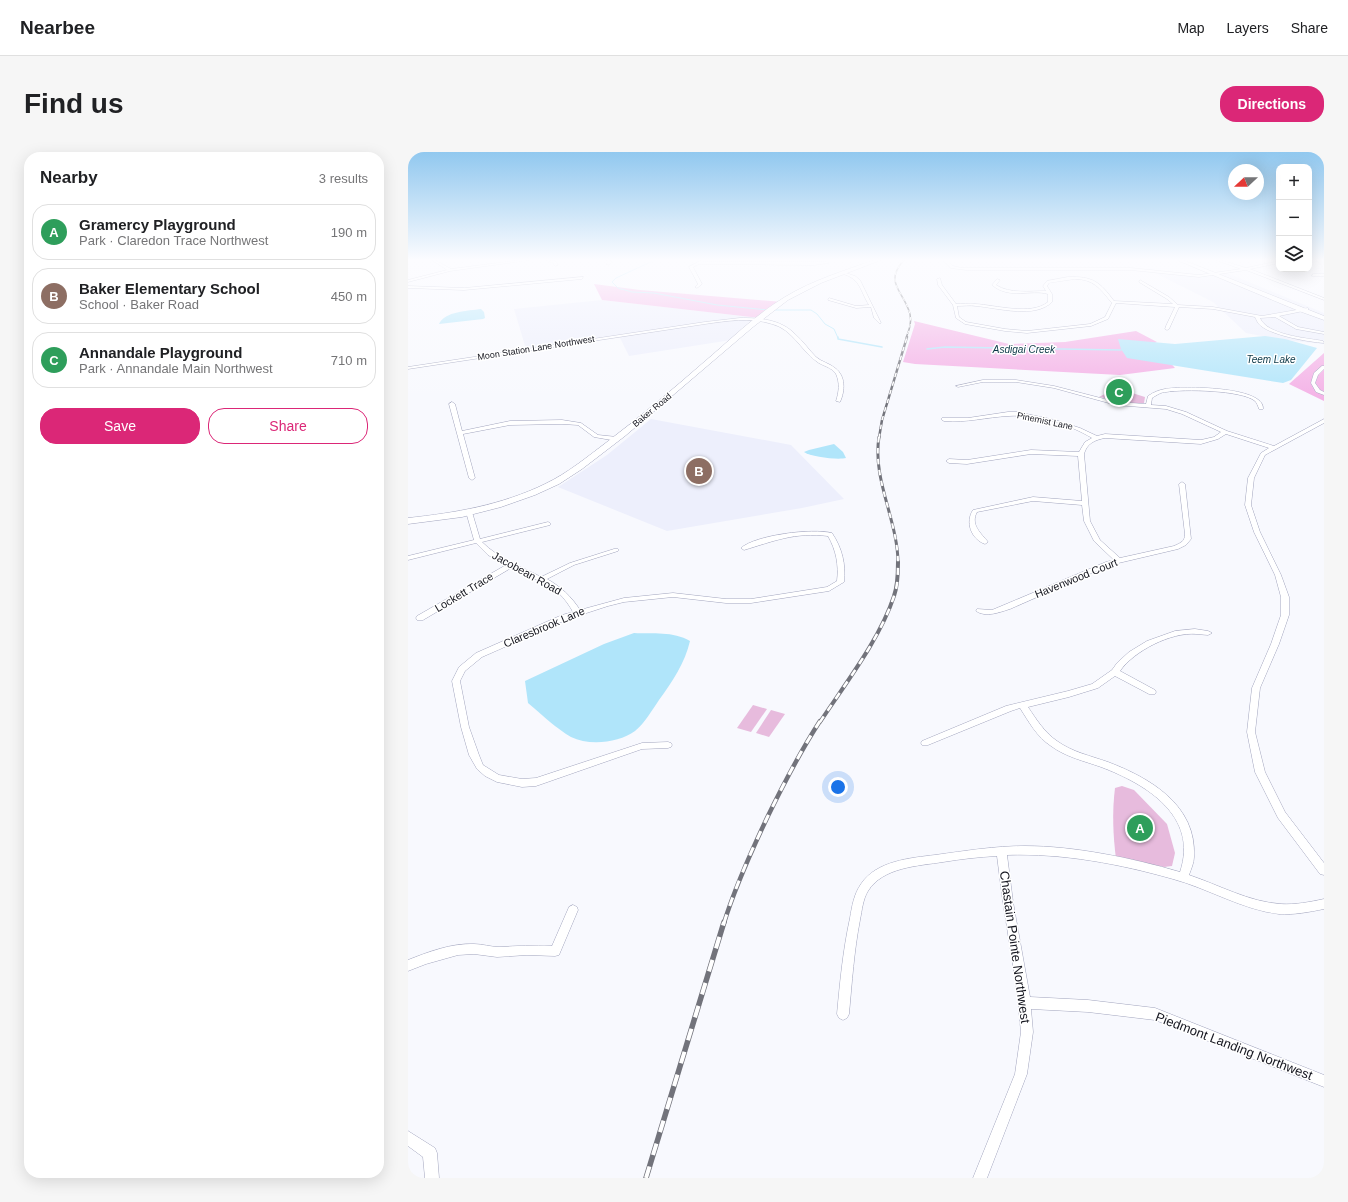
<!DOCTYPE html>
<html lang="en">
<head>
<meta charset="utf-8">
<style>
	:root { --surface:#fff; --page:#f6f6f6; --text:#202124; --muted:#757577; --line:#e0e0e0; --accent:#db2777 }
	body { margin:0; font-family:Arial,sans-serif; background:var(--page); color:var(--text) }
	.controls { position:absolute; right:12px; top:12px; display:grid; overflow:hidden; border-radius:8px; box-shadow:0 4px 16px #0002 }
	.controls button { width:36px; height:36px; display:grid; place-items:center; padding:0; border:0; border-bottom:1px solid var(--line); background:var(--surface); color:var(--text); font:20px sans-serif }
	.compass { position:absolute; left:820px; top:12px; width:36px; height:36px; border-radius:50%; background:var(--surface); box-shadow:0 4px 16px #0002; rotate:248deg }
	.you { position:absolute; left:430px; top:635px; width:14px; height:14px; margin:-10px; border:3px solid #fff; border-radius:50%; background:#1a73e8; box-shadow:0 0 0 6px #1a73e833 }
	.badge { display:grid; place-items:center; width:26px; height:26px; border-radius:50%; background:var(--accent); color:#fff; font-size:13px; font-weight:700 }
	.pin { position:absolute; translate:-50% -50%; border:2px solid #fff; box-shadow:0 1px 4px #0006 }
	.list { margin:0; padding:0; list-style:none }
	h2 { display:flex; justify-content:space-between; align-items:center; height:52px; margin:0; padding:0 16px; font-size:17px }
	h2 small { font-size:13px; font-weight:400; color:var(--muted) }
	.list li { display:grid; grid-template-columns:26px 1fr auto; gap:12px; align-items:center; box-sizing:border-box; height:56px; margin:0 8px 8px; padding:0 8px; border:1px solid var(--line); border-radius:16px }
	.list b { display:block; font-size:15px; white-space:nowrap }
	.list p { margin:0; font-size:13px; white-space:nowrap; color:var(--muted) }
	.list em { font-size:13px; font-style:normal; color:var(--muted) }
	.actions { display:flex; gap:8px; padding:12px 16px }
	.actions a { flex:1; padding:9px 0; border:1px solid var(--accent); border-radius:16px; text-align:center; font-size:14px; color:var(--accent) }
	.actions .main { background:var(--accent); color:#fff }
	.icon { flex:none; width:22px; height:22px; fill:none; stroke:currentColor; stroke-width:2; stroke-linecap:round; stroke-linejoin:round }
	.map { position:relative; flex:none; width:916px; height:1026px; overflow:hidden; border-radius:16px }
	header { display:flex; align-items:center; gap:24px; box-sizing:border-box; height:56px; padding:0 20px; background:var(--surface); border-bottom:1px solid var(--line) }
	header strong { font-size:19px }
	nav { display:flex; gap:22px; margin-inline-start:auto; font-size:14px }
	.intro { display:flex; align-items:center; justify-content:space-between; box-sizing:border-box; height:96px; padding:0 24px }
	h1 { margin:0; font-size:28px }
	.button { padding:10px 18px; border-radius:16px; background:var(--accent); color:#fff; font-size:14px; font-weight:700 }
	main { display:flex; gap:24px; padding:0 24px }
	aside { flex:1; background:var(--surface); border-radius:16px; box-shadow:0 4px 16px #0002 }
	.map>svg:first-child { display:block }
	.built { fill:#edeffc }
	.green { fill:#e7bbdd }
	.forest { fill:#f4b1e6 }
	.water { fill:#b0e5fa }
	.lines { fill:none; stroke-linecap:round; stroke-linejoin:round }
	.stream-far1 { stroke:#b0e5fa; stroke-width:1 }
	.stream { stroke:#b0e5fa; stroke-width:1.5 }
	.street-casing { stroke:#a2a5be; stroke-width:1 }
	.secondary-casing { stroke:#a2a5be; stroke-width:1 }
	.street { fill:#fff; fill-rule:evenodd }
	.secondary { fill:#fff; fill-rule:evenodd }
	.rail-far5-casing { stroke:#72737b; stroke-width:1.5 }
	.rail-far4-casing { stroke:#72737b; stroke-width:2.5 }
	.rail-far3-casing { stroke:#72737b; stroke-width:3 }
	.rail-far2-casing { stroke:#72737b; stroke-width:4 }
	.rail-far1-casing { stroke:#72737b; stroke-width:4.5 }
	.rail-casing { stroke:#72737b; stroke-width:5.5 }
	.rail-far5 { stroke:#fff; stroke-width:1; stroke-dasharray:3.5; stroke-linecap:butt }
	.rail-far4 { stroke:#fff; stroke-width:1.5; stroke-dasharray:4.5; stroke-linecap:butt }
	.rail-far3 { stroke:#fff; stroke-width:2; stroke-dasharray:5.5; stroke-linecap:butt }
	.rail-far2 { stroke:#fff; stroke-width:2.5; stroke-dasharray:7; stroke-linecap:butt }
	.rail-far1 { stroke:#fff; stroke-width:3; stroke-dasharray:9; stroke-linecap:butt }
	.rail { stroke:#fff; stroke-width:4; stroke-dasharray:12; stroke-linecap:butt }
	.labels { text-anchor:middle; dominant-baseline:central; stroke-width:3; stroke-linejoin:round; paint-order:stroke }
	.far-street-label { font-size:9px; fill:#161720; stroke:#fff }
	.far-water-label { font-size:10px; font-style:italic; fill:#0a3746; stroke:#fff }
	.street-label { font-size:11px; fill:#161720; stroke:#fff }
	.near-street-label { font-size:13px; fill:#161720; stroke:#fff }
</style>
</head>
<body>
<header>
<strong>Nearbee</strong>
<nav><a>Map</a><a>Layers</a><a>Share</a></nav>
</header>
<div class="intro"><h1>Find us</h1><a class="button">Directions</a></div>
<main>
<aside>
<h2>Nearby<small>3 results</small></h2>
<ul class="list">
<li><span class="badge" style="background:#2e9e5b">A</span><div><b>Gramercy Playground</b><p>Park · Claredon Trace Northwest</p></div><em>190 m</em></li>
<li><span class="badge" style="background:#8d6e63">B</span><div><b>Baker Elementary School</b><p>School · Baker Road</p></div><em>450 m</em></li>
<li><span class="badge" style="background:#2e9e5b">C</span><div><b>Annandale Playground</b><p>Park · Annandale Main Northwest</p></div><em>710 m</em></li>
</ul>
<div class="actions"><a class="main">Save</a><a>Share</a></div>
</aside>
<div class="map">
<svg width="916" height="1026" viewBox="0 0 916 1026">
	<rect width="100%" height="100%" fill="#f8f9fe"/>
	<!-- built -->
	<g class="built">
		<polygon points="739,117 788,123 814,119 916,161 916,192 875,188 838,181 805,150"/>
		<polygon points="194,148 352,166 323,188 221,204 211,184 118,197 106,157"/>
		<polygon points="243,267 383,293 436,347 394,356 259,379 150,335 199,303"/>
	</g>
	<!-- green -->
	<g class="green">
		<polygon points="708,236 737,245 736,251 725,251 691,245"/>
		<polygon points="345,553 359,557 343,580 329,576"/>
		<polygon points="363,558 377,562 361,585 348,581"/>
		<path d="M714,634L726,638L759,672L767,701L764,714L756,715L708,707C705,683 704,660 707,636Z"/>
	</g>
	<!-- forest -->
	<g class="forest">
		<polygon points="186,132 232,138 375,150 352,166 194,148"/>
		<polygon points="506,169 601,192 657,190 728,179 749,190 729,199 758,206 767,216 712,223 507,212 495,210 507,172"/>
		<polygon points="916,201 916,249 881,232"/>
	</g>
	<!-- water -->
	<g class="water">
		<path d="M73,157L76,160L77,166L75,167L31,172C37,159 60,159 73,157Z"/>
		<polygon points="857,184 877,187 909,196 883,228 875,231 719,206 713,197 710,187 767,192"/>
		<path d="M426,292L435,300L438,306C430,308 403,305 396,300L401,298Z"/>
		<path d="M226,481C245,482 265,479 282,489C277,511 264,530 251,548C244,558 237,571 227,579C211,591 181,594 163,585C149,577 133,562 120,551L117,529L196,492Z"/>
	</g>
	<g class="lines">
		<!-- stream-far1 -->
		<g class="stream-far1">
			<polyline points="247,108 208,126 204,130 210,136 224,140 246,141 309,153 360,158"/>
			<polyline points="365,158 403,158 409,162 417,172 426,177 430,186"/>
		</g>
		<!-- stream -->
		<g class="stream">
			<polyline points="430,185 430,187 474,195"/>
			<polyline points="519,197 537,195 713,198"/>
		</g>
		<defs>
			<g id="street">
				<polygon points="24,108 27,108 43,117 113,108 121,108 42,119 0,130 0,128 39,118"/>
				<polygon points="138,108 147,109 150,113 147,114 145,111"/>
				<polygon points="199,108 202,108 204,110 201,113 198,112 200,110"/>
				<polygon points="294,108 296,109 295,110 419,110 421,111 406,113 291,112 285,115 294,132 289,136 287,135 290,132 281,115"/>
				<polygon points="535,108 538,108 545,114 554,116 723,116 791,123 833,117 808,108 812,108 838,116 871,109 871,111 842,117 916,146 916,148 838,118 791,125 723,118 558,118 543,116"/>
				<polygon points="901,108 910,109 901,110"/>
				<path d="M435,120L447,124L452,128L473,171H471L466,166L463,155L448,156L420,148L421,146L448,154L461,153C452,139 453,127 435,122Z"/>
				<polygon points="905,122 916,122 916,124 904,124"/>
				<polygon points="175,125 174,127 56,138 0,136 0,134 56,136"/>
				<path d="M660,125C685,124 692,130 706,149L765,152L759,147L731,130L732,128L761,145L770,153L805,155L854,164L900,156V158L871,164L890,175L916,180V182L888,177L867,165L852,166C859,183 898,186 915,189L916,191C901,190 859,183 850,171C849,169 848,167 847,165L805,157L771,155L761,177L759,178L757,177L758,174L767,155L708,151L700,167L683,174L619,181L597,179L557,172L548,166L545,153L530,133L529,127L532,126L534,133L548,152C554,152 561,151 567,152C588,153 623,164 640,150V142C623,137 602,148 584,133L589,127L592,128L588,133C602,142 622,139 638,139L635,134L639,129ZM667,127C685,127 692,136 703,150L704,151L697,165L682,172L619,179L597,177L558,170L551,165L549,154C555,154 562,153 568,154C590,156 627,167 644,150V142L639,134L641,131Z"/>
				<path d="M332,166C352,166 372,167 387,182C395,189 401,198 408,205C414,210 421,211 427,216C438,224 437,239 432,250L428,249C431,240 432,231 428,222C424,215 414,214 408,209C392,197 384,177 364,172C342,165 319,169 297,172L0,217V215L297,170Z"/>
				<polygon points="914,214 916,214 916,217 910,223 907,231 912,238 916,240 916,243 908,240 903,231 906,221"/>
				<path d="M575,228H608L646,234L708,250L738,252L740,244C746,240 751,238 757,237C774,234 857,234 855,257H851C850,254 849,251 847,249C834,238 775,237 758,240C753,240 749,243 744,246L743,253L758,254L778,260L819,279L866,294L916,267V271L857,303L846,326L843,353L852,380L873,423L881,445V463L871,492L852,536L847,580L857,620L877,660L916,711V723L912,722L870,666L847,620L839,580L844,536L863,492L873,463V445L867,423L846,380L837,353L840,326L853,301L861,296L818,282L810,287L793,292L697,286C687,288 679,291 676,302L682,369L692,388L712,406L766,394C772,391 777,390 777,382L771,332L774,330L777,332L783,387L778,393L770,397L702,413L602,457C592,460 578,466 568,459L569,457L584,458L596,453L698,410L706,408L686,389L676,369L674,353L625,349L569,360C562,373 573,381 580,390L577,392C563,387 557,370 565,358L625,345L674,349L670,304L623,302L559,312L541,311L538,309L541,307L559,308L623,298L671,300L677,290L684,286C661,272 628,262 601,264C579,265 558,271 536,269L534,268V266H560L600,260H609L647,268L672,276L689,284L697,282L793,288L806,285L813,280L774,262L758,257L708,253L646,236L608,230H575L550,235L548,234Z"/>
				<polygon points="44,250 47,252 54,279 102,269 154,268 173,271 190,283 209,285 212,287 209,289 186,285 170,273 154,272 102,273 55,282 67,326 64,328 61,326 41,252"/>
				<path d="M61,358L64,360L72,387L140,370L142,371V373L74,390C91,407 112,414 133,425L162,411L206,397H210V399L166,413L139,427C153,435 163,444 172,458L216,446L265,441L318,447H343L419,435L429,429C431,413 428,398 420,384C387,380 366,389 336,398L333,396C348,383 404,376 424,381C434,396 438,412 436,430L421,439L343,451H318L265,445L216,450L200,454L160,467L74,505L57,519L52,529L61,575L71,603L75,613L91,623L114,627L128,626L234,591L260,590L263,591L264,593L263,595L260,596L234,597L128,634L114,635L89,630L77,624L69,617L61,603L53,575L44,529L51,515L68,501L154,463L165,460C158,447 145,432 130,429L129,428L103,416L15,468H9L8,466L9,464L98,413L80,403L68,391L0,408V404L66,388L58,360Z"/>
				<path d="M787,477L800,479L804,481L800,483C796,483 792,482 788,482C763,480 726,499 712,519L747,538L748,540L747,542H741L707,524L690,536L661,545L620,555C628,567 637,581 649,589C664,600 683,604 700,610C742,626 789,653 786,705C786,711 783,717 781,723C811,733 841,750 873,752C887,753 902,750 916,747V757C901,760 886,763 871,762C835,758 799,736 765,727C712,712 655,701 599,703L605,750L622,845L680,848L747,856L916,923V935L747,868L680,860L623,857L625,880L619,922L579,1026H565L607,922L613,880L609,839L595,750L589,704C571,705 553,707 535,710C510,714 475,715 460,739C455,747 454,758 452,768C446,799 444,830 441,862L439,866L435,868L431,866L429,862C432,830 435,798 442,766C444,754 446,742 453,732C468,709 502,706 527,703C557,699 587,694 617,694C666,694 724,706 772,720C791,664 738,632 693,615C676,609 658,605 643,594C629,585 621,570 612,556L603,559L520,593H514L513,591L514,589L598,554L660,539L684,532L704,518L709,511L721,500L739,489L767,479Z"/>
				<path d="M165,753L169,755L170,758L151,803L147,804L119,803L89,805L66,802L50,803L18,812L0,819V808C20,800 44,791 66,792C74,792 83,795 91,795C109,794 126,793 144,794L161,755Z"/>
				<polygon points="0,979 27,996 29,1001 31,1026 17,1026 15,1005 0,994"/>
			</g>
			<g id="secondary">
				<path d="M466,108H473L413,131L380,148L345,175L217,284L174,317L151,332L127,343L93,355L54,365L0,372V366C47,361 94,353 137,332C160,321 179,305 199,290C232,265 264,238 295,211C321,189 347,163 377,145C405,128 436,119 466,108Z"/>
				<polygon points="769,108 775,108 916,164 916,168 891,159"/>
			</g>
		</defs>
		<!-- street casing -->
		<use href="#street" class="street-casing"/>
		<!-- secondary casing -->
		<use href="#secondary" class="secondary-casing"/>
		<!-- street -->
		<use href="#street" class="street"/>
		<!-- secondary -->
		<use href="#secondary" class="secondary"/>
		<defs>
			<path id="rail-far5" d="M496,108C475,131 496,139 502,162C504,171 501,178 498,186"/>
			<polyline id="rail-far4" points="471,286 474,268 499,185"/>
			<path id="rail-far3" d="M471,285C464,327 490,369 490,411"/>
			<path id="rail-far2" d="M412,570C437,532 472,487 486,444C490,433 490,421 490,410"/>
			<path id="rail-far1" d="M316,771C327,735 343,700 359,666C375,633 392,600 412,569"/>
			<polyline id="rail" points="238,1026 316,770"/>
		</defs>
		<!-- rail-far5 casing -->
		<use href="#rail-far5" class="rail-far5-casing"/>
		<!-- rail-far4 casing -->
		<use href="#rail-far4" class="rail-far4-casing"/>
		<!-- rail-far3 casing -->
		<use href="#rail-far3" class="rail-far3-casing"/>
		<!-- rail-far2 casing -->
		<use href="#rail-far2" class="rail-far2-casing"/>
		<!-- rail-far1 casing -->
		<use href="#rail-far1" class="rail-far1-casing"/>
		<!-- rail casing -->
		<use href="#rail" class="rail-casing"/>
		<!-- rail-far5 -->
		<use href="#rail-far5" class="rail-far5"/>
		<!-- rail-far4 -->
		<use href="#rail-far4" class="rail-far4"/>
		<!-- rail-far3 -->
		<use href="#rail-far3" class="rail-far3"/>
		<!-- rail-far2 -->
		<use href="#rail-far2" class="rail-far2"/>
		<!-- rail-far1 -->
		<use href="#rail-far1" class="rail-far1"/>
		<!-- rail -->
		<use href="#rail" class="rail"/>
	</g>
	<!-- sky -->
	<linearGradient id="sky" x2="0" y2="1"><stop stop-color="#91c8ef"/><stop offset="0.43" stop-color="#fcfcff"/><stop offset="1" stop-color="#fcfcff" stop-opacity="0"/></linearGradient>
	<rect width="916" height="251" fill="url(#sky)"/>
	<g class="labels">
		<!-- far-street labels -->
		<g class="far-street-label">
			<text transform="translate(128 196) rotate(-9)">Moon Station Lane Northwest</text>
			<text transform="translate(244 258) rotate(-40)">Baker Road</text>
			<text transform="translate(637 269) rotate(12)">Pinemist Lane</text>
		</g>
		<!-- far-water labels -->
		<g class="far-water-label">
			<text x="616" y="197">Asdigai Creek</text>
			<text x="863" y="207">Teem Lake</text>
		</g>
		<!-- street labels -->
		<g class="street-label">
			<text transform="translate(119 421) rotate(29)">Jacobean Road</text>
			<text transform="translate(668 426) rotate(-22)">Havenwood Court</text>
			<text transform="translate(56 440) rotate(-31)">Lockett Trace</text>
			<text transform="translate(136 475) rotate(-23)">Claresbrook Lane</text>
		</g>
		<!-- near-street labels -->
		<g class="near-street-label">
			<text transform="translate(607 795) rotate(82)">Chastain Pointe Northwest</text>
			<text transform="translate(826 894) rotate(21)">Piedmont Landing Northwest</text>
		</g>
	</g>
</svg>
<div class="controls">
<button>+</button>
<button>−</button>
<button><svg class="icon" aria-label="layers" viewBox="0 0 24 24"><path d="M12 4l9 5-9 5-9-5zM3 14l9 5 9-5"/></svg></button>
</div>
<svg class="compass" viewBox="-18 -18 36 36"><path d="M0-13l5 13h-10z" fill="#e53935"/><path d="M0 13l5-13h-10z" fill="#757577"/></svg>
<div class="you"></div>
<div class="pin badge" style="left:732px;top:676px;background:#2e9e5b">A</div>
<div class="pin badge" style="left:291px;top:319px;background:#8d6e63">B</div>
<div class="pin badge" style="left:711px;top:240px;background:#2e9e5b">C</div>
</div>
</main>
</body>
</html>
